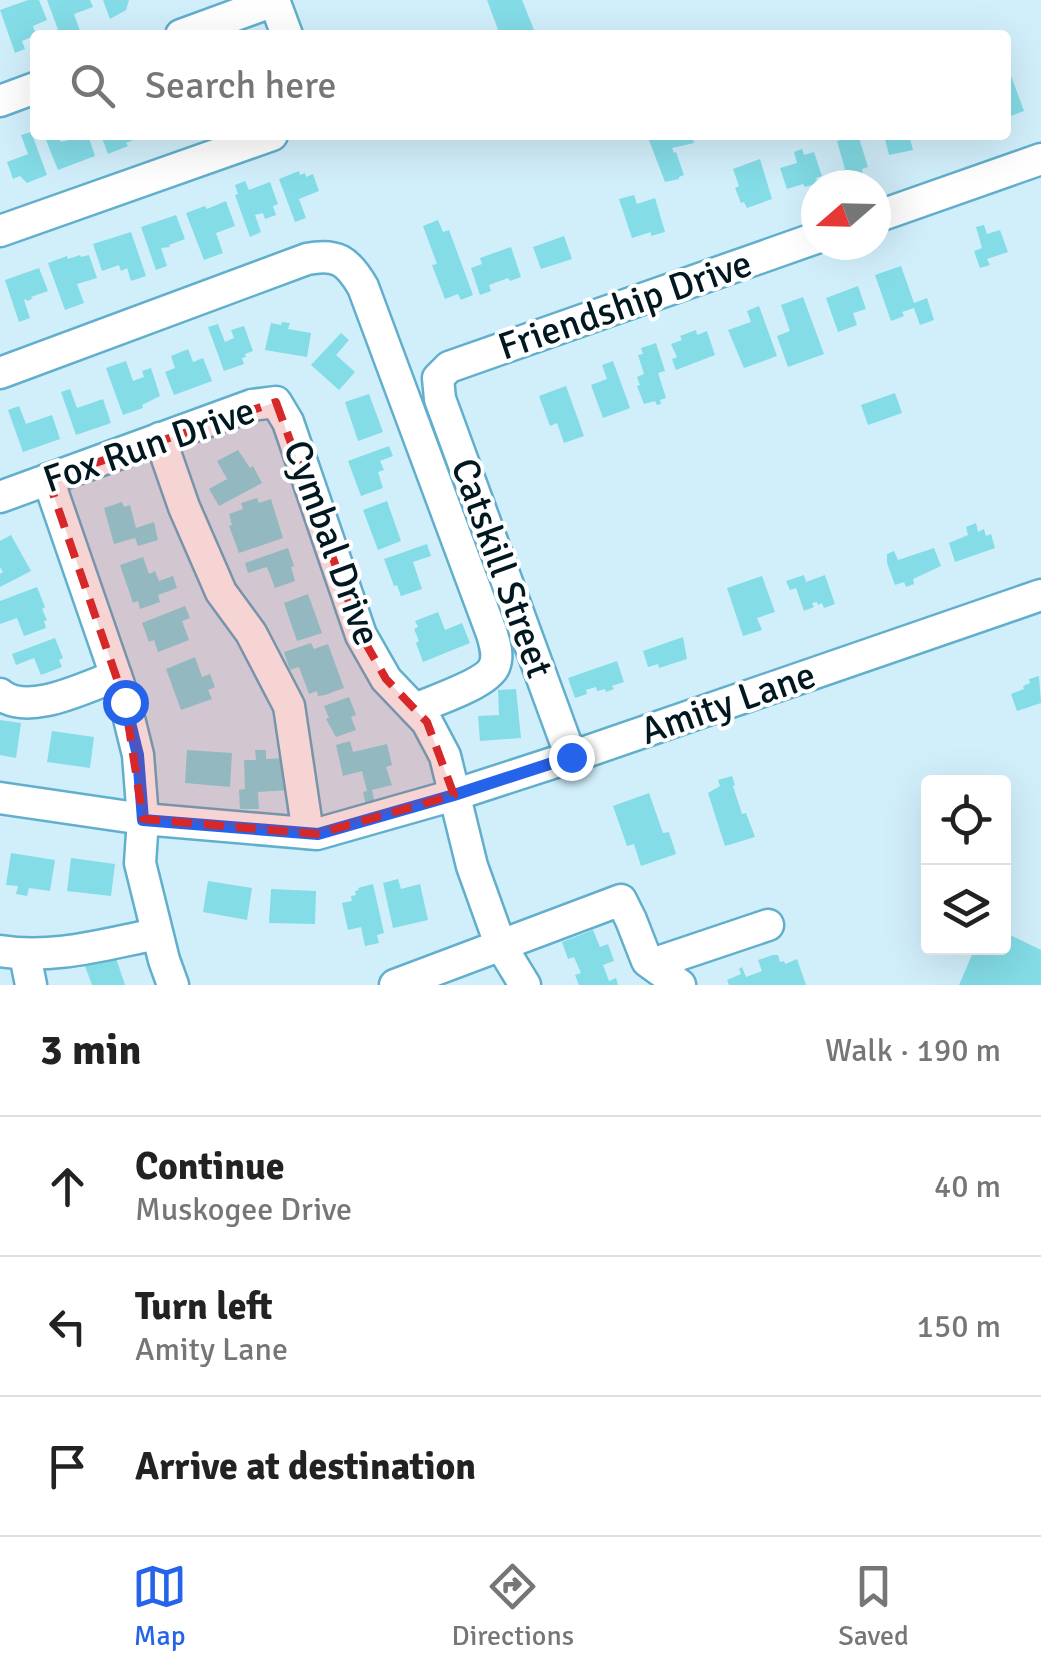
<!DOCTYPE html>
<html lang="en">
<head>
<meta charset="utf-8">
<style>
	:root { --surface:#fff; --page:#f2f2f2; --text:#222; --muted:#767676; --line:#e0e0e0; --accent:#2563eb }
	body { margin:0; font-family:Signika,sans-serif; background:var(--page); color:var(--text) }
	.controls { position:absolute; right:30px; bottom:30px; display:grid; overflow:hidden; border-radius:10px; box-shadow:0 10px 40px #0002 }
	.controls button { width:90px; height:90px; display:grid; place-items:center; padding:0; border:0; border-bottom:2px solid var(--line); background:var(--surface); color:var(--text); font:50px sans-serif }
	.compass { position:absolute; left:801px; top:170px; width:90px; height:90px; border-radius:50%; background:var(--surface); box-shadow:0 10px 40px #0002; rotate:250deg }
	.stop { position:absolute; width:30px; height:30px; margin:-22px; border:8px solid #2563eb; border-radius:50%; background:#fff }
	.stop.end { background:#2563eb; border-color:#fff; box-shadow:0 2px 10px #0008 }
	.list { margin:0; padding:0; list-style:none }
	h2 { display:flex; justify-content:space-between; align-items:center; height:130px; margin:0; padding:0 40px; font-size:42px }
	h2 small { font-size:32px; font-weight:400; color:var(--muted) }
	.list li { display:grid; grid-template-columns:65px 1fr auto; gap:30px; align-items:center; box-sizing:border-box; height:140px; padding:0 40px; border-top:2px solid var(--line) }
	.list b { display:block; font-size:38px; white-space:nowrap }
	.list p { margin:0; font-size:32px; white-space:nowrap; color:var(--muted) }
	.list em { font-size:32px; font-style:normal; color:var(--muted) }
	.icon { flex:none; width:55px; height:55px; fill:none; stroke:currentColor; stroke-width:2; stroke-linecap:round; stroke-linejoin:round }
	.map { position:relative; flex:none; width:1041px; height:985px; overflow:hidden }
	.search { position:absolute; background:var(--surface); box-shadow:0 10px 40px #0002; left:30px; right:30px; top:30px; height:110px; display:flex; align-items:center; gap:25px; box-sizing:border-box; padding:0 35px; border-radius:10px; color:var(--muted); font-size:38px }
	.sheet { height:550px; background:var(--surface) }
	nav { display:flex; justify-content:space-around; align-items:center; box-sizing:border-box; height:140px; border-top:2px solid var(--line); background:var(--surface); font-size:28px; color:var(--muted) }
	nav a { display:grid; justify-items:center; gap:5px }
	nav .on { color:var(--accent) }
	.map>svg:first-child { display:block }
	.building { fill:#83dce6 }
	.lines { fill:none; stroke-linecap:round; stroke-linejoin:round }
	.minor-casing { stroke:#61afcc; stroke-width:35 }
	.minor { stroke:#fff; stroke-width:30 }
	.route { stroke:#2563eb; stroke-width:12 }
	.marked { fill:#d62828; fill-opacity:0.2; stroke:#d62828; stroke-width:8; stroke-dasharray:20 12; stroke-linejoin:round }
	.labels { text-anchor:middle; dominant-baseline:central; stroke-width:8; stroke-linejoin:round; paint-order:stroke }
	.street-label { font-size:38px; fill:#011821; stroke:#fff }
</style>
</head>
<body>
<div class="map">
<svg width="1041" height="985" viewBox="0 0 1041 985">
	<rect width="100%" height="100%" fill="#d1effb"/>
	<!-- building -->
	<g class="building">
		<polygon points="28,0 39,0 47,20 33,26 36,35 22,41 25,49 15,53 0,10"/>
		<polygon points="47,0 90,0 93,7 74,14 81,34 60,35"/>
		<polygon points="103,0 129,0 126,10 110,19"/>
		<polygon points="487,0 522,0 536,35 500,35"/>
		<polygon points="1006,62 1024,111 1006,118"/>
		<polygon points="31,132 47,175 27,183 20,176 13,179 7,162 28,154 21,135"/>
		<polygon points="44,135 58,135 61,142 88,135 95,156 58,170"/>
		<polygon points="101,135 137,135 138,138 126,143 128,146 108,154"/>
		<polygon points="647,135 692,135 694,143 672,148 674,153 676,152 684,175 679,177 679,179 665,182"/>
		<polygon points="858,135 868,167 862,169 863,175 841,182 838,172 845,169 837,141"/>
		<polygon points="884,135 909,135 913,150 889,155"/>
		<polygon points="802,149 804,155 814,152 822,176 816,178 818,183 805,187 803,184 787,189 780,168 797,163 794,152"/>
		<polygon points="760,159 772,199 747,208 744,202 741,203 735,188 739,186 733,169"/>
		<polygon points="299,171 300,175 305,173 306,177 313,174 319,191 299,199 306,218 295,222 279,179"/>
		<polygon points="245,181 249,190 270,182 278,204 273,206 276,215 265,219 263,213 255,215 261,232 250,237 235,195 238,194 235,185"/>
		<polygon points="634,195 637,204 655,198 665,232 651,236 651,232 632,238 619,199"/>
		<polygon points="226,201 235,226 216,233 223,253 204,260 186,213 205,206 207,209"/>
		<polygon points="176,215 185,239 169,245 170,247 161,248 167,266 156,270 141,227"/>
		<polygon points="438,220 443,232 449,230 473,295 461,300 458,294 445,299 432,265 437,264 423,226"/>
		<polygon points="984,225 987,234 1000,230 1008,252 987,259 990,265 980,268 974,251 982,248 976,227"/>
		<polygon points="131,232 146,276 131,281 127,268 121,271 119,265 102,271 93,244"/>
		<polygon points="564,236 572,259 541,269 533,247"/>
		<polygon points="511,247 521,277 510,281 508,278 489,285 491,291 480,295 471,268 482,264 480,258"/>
		<polygon points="80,255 81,257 89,255 97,278 77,284 84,303 65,310 48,263 67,256 68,259"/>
		<polygon points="901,266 914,303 927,298 934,320 920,325 914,308 902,312 904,316 891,321 875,275"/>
		<polygon points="39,268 48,291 31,297 32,299 27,301 26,299 24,300 30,318 19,322 5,280"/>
		<polygon points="858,286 866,309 853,313 857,325 838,332 826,298"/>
		<polygon points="803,297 824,354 788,367 777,336 790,331 781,305"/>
		<polygon points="759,306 777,356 744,368 728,330 751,322 747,311"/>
		<polygon points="282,322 290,323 288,329 311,333 307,357 265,350 271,323 281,325"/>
		<polygon points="218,324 225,342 234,338 231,330 244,326 253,351 245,354 246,357 242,358 244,364 224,371 208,327"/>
		<polygon points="696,330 697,335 707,331 715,355 676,370 672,359 677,357 671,344 682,340 680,336"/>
		<polygon points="341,333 349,340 336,355 355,372 339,390 311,365"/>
		<polygon points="656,343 665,371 658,373 666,398 660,400 661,404 657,405 655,401 644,404 637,386 640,385 637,377 644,374 638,355 643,354 641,348"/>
		<polygon points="188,349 193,362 203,358 212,381 174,395 165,372 175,368 171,356"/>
		<polygon points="126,361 133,381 144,377 142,371 151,368 160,396 142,405 143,408 123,415 106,368"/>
		<polygon points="613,361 630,408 603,418 591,385 607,379 602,365"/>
		<polygon points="566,386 584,436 564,443 557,423 550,426 539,396"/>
		<polygon points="70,389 77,408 103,399 111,423 76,435 61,392"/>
		<polygon points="895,393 902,413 868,425 861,405"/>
		<polygon points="369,394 383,432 358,441 345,402"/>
		<polygon points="19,406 26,424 52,415 60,439 23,452 8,410"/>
		<polygon points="389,446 393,456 380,461 384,470 378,472 383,488 361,496 348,461"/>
		<polygon points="238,450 250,468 253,466 262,483 219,506 209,489 227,479 217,461"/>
		<polygon points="257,498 259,503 271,499 283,538 239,553 229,526 232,525 229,514 243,509 241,503"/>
		<polygon points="387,501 401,541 378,550 363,510"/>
		<polygon points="122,502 124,507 130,505 136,528 154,522 158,540 138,546 135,538 114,544 104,508"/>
		<polygon points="976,523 978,532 984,529 986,536 991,534 995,548 955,562 949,543 968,535 966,527"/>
		<polygon points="11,535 31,571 0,587 0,574 3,572 0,567 0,541"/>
		<polygon points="427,544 431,556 413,562 422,589 401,596 397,585 394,586 384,559"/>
		<polygon points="288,548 294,566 291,567 295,581 275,588 267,567 248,573 245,563"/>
		<polygon points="934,548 941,566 913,579 914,584 906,587 904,582 895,585 887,563 887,554 894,551 898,560"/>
		<polygon points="143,557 149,574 155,571 159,581 173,576 177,588 158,595 160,602 140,609 138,601 133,603 120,565"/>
		<polygon points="804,575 806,582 825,575 835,604 824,608 822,603 818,605 817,602 812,603 814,607 804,611 796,588 790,590 786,581"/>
		<polygon points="762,576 775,612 757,618 762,630 743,636 727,588"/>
		<polygon points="37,587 45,607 42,609 47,620 44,621 46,628 24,636 17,618 0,624 0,601"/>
		<polygon points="308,594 322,633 297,641 284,603"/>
		<polygon points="185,606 190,618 182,621 189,640 158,652 154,640 149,642 142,623"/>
		<polygon points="438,612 445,630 462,623 470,643 423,662 416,643 419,641 414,629 418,627 415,621"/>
		<polygon points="683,637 687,659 659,668 658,664 648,667 643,651"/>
		<polygon points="55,638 63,658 59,660 62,667 41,675 34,658 16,665 12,654"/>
		<polygon points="311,643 314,649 328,644 344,688 325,695 318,696 317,691 309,694 299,667 290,670 284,652"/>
		<polygon points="195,657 202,677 210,674 215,687 208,690 212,699 181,710 166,669"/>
		<polygon points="617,661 624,682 612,686 614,689 606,692 605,689 597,691 596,687 586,690 587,694 575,698 568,678"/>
		<polygon points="1039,676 1041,703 1017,711 1011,694 1024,689 1023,686 1030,683 1029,679"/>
		<polygon points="516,689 521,738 480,741 478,716 499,715 498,690"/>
		<polygon points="349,697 356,715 351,717 356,730 336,737 326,719 329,718 324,706"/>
		<polygon points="0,720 21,723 16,758 0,755"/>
		<polygon points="52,731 94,737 90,768 47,762"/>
		<polygon points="350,741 353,752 387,744 392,765 386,767 392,785 372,790 375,803 366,805 363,792 367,791 362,771 343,776 336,745"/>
		<polygon points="187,750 232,753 230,787 185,783"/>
		<polygon points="255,750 266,750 266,759 290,758 291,790 258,792 259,809 240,809 239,790 245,789 244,760 256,760"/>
		<polygon points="732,776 735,785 733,786 742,814 746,813 755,837 725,846 708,793 720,786 718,780"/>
		<polygon points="649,793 663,833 669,832 676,854 641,866 634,844 627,846 613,806"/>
		<polygon points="11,853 55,860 50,891 29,888 27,896 16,894 18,886 6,885"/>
		<polygon points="71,858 115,864 111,896 67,891"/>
		<polygon points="398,879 401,889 420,884 428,920 393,928 383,883"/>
		<polygon points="208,881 252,888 247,920 203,912"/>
		<polygon points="373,884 384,933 377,935 379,943 365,946 361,927 348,930 342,903 352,901 351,896 356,895 355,891 359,890 358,888"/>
		<polygon points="271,889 316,891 315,924 269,923"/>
		<polygon points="593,930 600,947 608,944 614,961 603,965 609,981 616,978 618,985 579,985 575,975 581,973 574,957 568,959 562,942"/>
		<polygon points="1004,932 1041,950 1041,985 959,985 975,948 1004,948"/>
		<polygon points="115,955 125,985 92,985 85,966"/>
		<polygon points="773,955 778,955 780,962 784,961 785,964 797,959 806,985 729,985 727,980 741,974 739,969 742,967 746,977 762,971 758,960"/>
	</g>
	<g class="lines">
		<defs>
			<g id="minor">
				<polyline points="274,0 287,35"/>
				<polyline points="181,35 274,1"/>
				<polyline points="0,101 35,88"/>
				<polyline points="876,217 1041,159"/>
				<polyline points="0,231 272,135"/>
				<path d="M0,373L307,259C337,253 348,261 363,287L492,634C495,645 499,656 494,667C486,684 433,701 415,709"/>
				<polyline points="160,438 184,507 221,592 251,633 289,706 308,833"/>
				<polyline points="48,479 125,702 138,755 143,819 140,863 164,960 173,985"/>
				<polyline points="0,497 252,405 276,402 288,422 361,635 386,679 427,722 445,756 472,866 500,944 525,985"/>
				<path d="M0,694C28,717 85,687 116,676"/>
				<polyline points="571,757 440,399 438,378 449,367 816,238"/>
				<polyline points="0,798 143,819 317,834 454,795 571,757 1041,595"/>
				<path d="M0,951C53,960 105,944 157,934"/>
				<polyline points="25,955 31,985"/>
				<polyline points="652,964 768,925"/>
				<polyline points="395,985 621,900 631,920 647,961 680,985"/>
			</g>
		</defs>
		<!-- minor casing -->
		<use href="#minor" class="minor-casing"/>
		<!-- minor -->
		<use href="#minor" class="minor"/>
	</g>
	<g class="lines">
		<!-- route -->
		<polyline class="route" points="125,702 138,755 143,820 318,834 454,795 571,757"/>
	</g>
	<!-- marked area -->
	<path class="marked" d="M276,402L361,635L386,679L427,722L454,795L317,834L143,819L125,702L48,479Z"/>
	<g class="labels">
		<!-- street labels -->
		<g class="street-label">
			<text transform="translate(625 305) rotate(-19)">Friendship Drive</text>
			<text transform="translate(149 445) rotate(-19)">Fox Run Drive</text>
			<text transform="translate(332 543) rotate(70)">Cymbal Drive</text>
			<text transform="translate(502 568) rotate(70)">Catskill Street</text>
			<text transform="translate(728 703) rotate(-19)">Amity Lane</text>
		</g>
	</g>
</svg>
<div class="controls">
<button><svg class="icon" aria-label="locate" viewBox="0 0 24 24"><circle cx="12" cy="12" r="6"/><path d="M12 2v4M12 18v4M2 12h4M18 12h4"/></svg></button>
<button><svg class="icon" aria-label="layers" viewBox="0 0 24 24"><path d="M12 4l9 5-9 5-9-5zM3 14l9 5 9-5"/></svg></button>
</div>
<svg class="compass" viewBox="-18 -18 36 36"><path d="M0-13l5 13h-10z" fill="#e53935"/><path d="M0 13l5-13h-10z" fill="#767676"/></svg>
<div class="stop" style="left:125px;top:702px"></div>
<div class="stop end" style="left:571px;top:757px"></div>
<div class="search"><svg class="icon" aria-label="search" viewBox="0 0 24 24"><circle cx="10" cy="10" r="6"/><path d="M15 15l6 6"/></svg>Search here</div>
</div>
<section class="sheet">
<h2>3 min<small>Walk · 190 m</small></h2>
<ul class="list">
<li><svg class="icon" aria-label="ahead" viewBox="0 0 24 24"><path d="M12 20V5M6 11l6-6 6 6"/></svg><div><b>Continue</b><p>Muskogee Drive</p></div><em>40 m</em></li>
<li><svg class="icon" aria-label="left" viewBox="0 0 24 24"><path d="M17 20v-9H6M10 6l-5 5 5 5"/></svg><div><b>Turn left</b><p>Amity Lane</p></div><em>150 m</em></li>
<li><svg class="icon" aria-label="arrive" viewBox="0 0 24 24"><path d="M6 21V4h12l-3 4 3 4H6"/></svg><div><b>Arrive at destination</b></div></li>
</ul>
</section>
<nav>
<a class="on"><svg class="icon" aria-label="map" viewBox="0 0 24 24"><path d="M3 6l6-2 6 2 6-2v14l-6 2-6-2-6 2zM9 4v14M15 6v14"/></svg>Map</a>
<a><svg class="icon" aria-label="directions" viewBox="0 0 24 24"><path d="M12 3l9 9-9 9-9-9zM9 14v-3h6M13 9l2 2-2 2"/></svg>Directions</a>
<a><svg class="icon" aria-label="saved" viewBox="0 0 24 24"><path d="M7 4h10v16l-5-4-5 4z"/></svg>Saved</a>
</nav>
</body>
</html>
